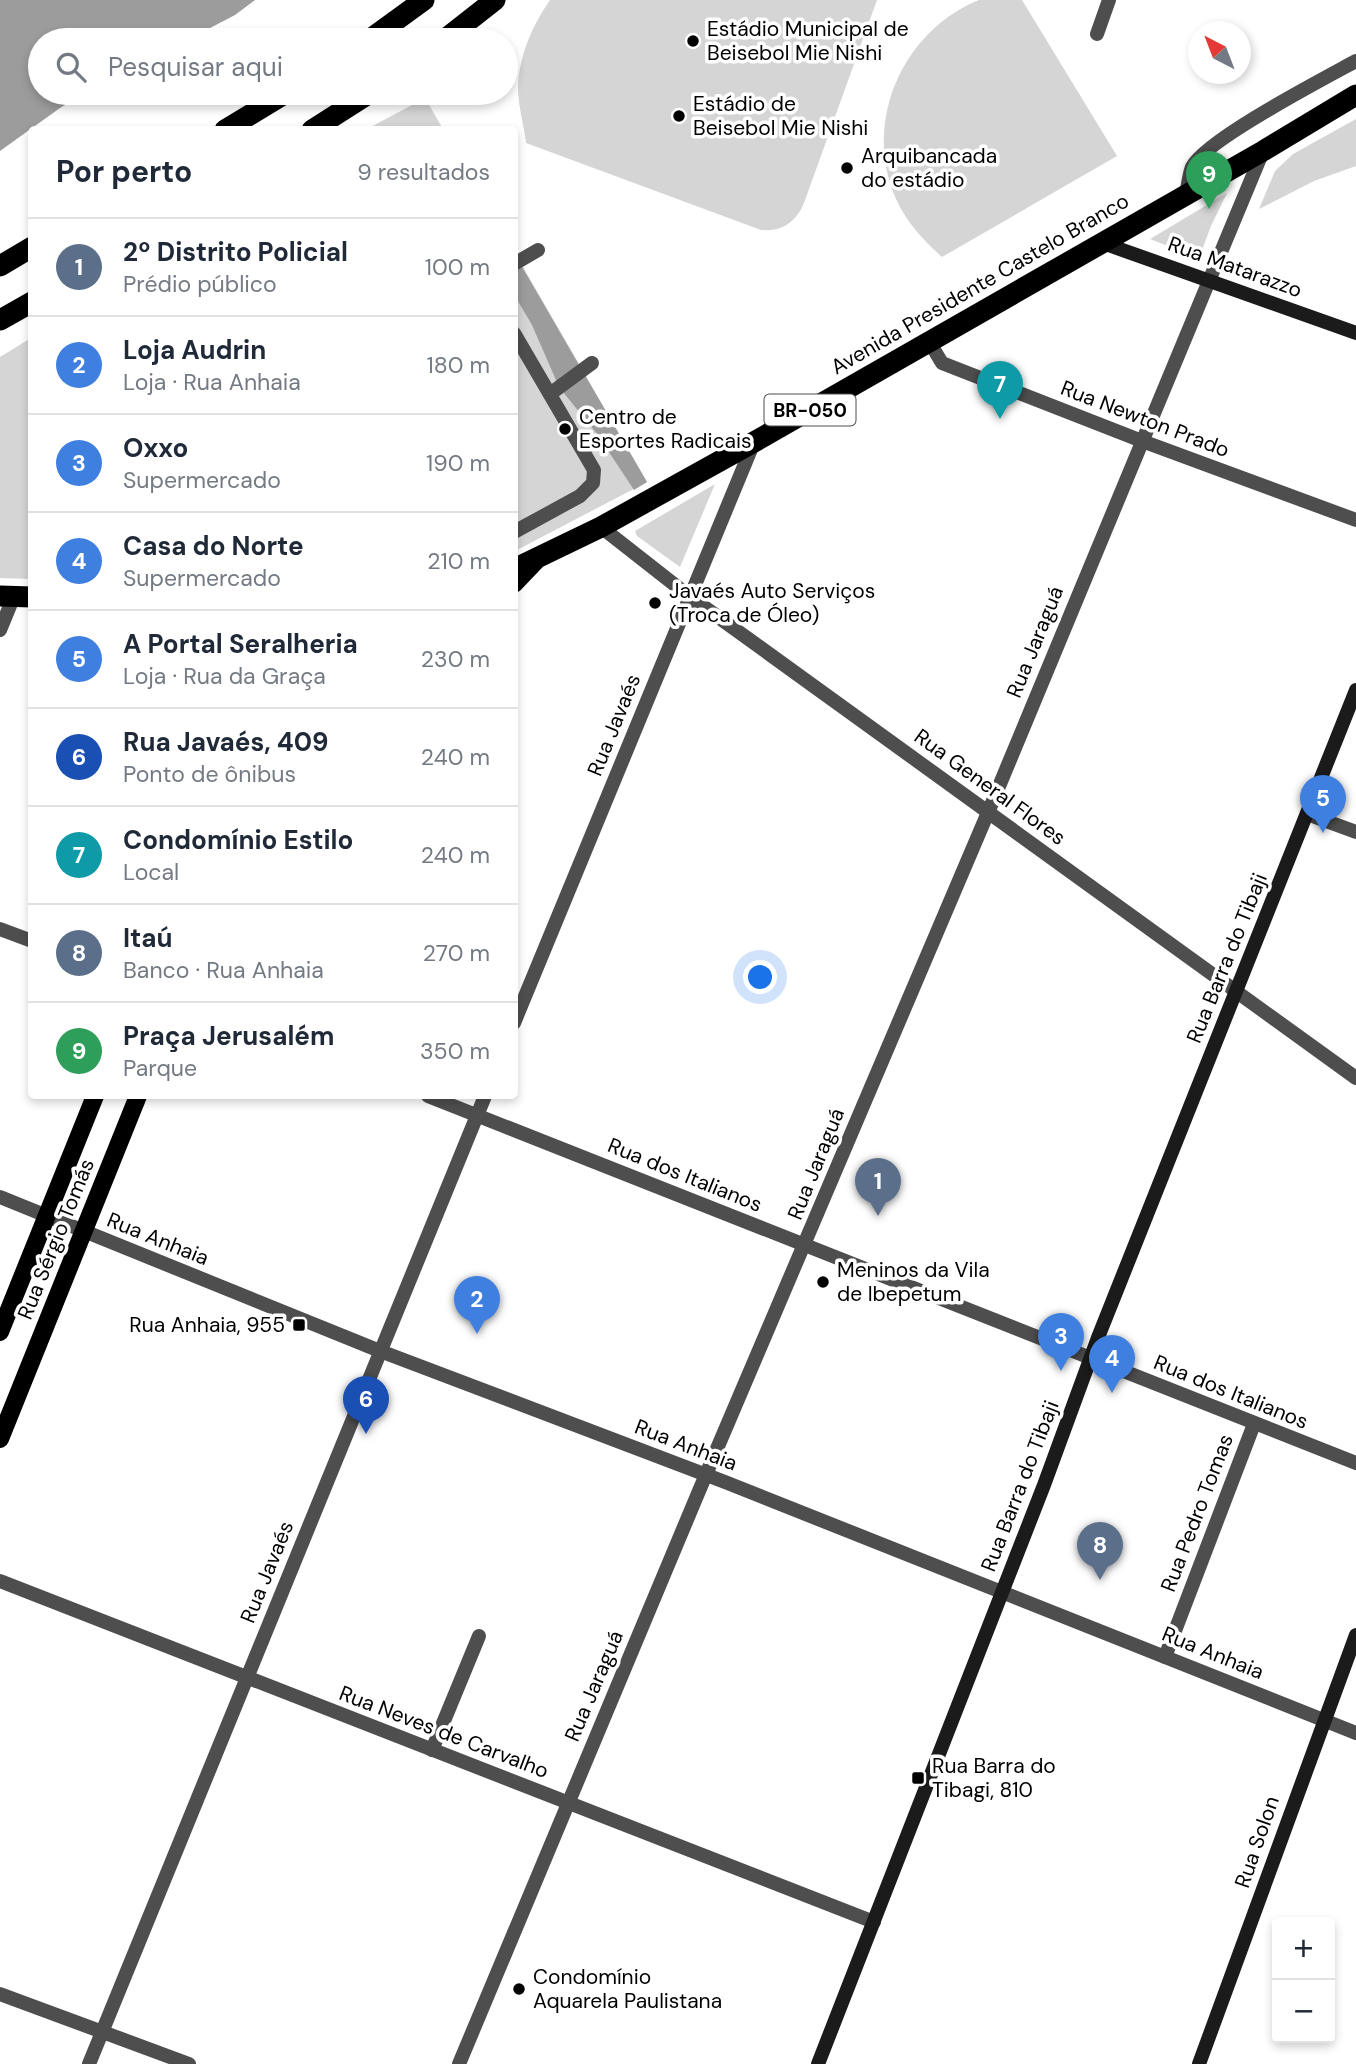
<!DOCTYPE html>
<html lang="pt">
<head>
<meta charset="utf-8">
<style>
	:root { --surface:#fff; --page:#f2f2f3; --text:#1f2937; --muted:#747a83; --line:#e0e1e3; --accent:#0b8043 }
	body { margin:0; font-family:"DM Sans",sans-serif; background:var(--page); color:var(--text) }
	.controls { position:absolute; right:21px; bottom:21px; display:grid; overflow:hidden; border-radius:7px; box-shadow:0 4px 10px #0003 }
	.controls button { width:63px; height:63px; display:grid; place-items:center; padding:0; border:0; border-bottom:2px solid var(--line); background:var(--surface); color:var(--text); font:35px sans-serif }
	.compass { position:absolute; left:1188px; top:21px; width:63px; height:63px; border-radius:50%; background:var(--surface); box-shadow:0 4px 10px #0003; rotate:318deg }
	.you { position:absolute; left:761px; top:978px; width:24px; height:24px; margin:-18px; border:5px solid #fff; border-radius:50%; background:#1a73e8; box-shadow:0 0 0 10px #1a73e833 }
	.badge { display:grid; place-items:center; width:46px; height:46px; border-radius:50%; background:var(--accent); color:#fff; font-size:23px; font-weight:700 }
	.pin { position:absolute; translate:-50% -58px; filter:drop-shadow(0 2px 4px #0008) }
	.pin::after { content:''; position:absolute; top:37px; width:24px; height:21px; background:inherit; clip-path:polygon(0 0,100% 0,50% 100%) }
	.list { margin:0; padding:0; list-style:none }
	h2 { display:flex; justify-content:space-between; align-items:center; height:91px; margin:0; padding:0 28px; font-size:30px }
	h2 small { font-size:23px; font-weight:400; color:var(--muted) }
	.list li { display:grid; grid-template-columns:46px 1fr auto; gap:21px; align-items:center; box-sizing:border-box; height:98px; padding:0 28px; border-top:2px solid var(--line) }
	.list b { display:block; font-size:26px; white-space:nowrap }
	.list p { margin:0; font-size:23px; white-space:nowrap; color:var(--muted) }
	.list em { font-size:23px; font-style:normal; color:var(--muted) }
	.icon { flex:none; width:38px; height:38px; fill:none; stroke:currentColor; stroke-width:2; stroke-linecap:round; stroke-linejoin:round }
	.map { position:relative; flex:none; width:1356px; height:2064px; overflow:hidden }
	.search { position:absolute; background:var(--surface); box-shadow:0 4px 10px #0003; left:28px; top:28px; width:490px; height:77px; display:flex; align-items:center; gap:18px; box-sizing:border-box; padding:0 24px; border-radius:38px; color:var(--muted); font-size:26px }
	.panel { position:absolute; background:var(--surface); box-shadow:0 4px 10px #0003; left:28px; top:126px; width:490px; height:973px; border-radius:7px }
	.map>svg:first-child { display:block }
	.green { fill:#d5d5d5 }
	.water { fill:#9c9c9c }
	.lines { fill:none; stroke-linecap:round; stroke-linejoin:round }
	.street { stroke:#4e4e4e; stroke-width:14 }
	.secondary { stroke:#1b1b1b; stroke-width:14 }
	.primary { stroke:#000; stroke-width:18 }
	.highway { stroke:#000; stroke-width:21 }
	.poi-dot { fill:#000; stroke:#fff; stroke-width:2.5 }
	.labels { text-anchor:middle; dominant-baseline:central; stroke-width:7; stroke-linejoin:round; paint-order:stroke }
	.shield { fill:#fff; stroke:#4c4c4c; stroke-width:2 }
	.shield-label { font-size:19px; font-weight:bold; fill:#000 }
	.poi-label { font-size:21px; fill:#000; stroke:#fff; text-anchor:start }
	.street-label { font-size:21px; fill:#000; stroke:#fff }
</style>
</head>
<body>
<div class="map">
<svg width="1356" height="2064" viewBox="0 0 1356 2064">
	<rect width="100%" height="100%" fill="#fff"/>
	<!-- green -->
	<g class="green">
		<path d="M550,0H877L804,203C796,222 782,232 761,230L526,143C524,125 518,106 518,88C519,56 532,26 550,0Z"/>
		<path d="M979,0H1022L1117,156L942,257C923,240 907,223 896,199C862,123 902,31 979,0Z"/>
		<polygon points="425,98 443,129 367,129"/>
		<polygon points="1356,119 1356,166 1314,181 1259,209 1275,171 1293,154"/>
		<polygon points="1227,193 1211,226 1199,258 1150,239"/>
		<polygon points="515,253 647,482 515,551"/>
		<polygon points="31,338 31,579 0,578 0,357"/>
		<polygon points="715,484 680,567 637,536 635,531"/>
	</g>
	<!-- water -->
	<g class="water">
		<polygon points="0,0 255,0 235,15 187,40 40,40 40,93 85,93 60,108 0,151"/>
		<polygon points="514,253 647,482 634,490 597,434 559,387 532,325 515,296"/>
	</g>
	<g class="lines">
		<!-- street -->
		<g class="street">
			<polyline points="1097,34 1109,0"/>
			<path d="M1186,194C1188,185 1189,175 1192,167C1205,140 1325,78 1356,61"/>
			<polyline points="514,264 538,250"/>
			<polyline points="514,333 594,470 593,483 580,496 514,532"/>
			<polyline points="930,343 942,363 1142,441 1356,520"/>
			<polyline points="550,394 592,363"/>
			<polyline points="601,527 689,596 1356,1078"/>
			<polyline points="0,630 14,596"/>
			<polyline points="1307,814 1356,832"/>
			<polyline points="0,929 32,941"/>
			<polyline points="514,1023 754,442"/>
			<polyline points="428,1096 1356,1463"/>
			<polyline points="0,1197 380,1351 725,1482 1356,1733"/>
			<polyline points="0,1581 874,1922"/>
			<polyline points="1165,1657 1254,1424"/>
			<polyline points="432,1750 479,1636"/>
			<polyline points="0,1994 189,2064"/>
			<polyline points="89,2064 485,1096"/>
			<polyline points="459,2064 699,1491 995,796 1263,151"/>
		</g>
		<!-- secondary -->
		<g class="secondary">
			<polyline points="1100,242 1356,333"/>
			<polyline points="818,2064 1044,1485 1099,1335 1356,690"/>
			<polyline points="1199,2064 1356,1635"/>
		</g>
		<!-- primary -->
		<g class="primary">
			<polyline points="514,584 536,561"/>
			<polyline points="0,1332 95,1096"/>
			<polyline points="0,1439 138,1096"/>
		</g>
		<!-- highway -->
		<g class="highway">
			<polyline points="369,40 424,0"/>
			<polyline points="444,40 495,0"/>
			<polyline points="225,130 286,93"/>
			<polyline points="312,130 370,93"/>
			<polyline points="0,266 32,247"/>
			<polyline points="0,320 32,302"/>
			<polyline points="514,569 601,527 754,442 1263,151 1356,95"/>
			<polyline points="0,596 32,597"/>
		</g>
	</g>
	<!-- markers -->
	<g class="poi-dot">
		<circle cx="693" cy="41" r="7"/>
		<circle cx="679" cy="116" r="7"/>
		<circle cx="847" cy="168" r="7"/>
		<circle cx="565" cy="429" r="7"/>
		<circle cx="655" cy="603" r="7"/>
		<circle cx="823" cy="1282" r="7"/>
		<rect x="292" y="1318" width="14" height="14" rx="3.5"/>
		<rect x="911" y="1771" width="14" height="14" rx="3.5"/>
		<circle cx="519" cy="1989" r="7"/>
	</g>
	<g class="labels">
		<!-- shield labels -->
		<rect class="shield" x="764.5" y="394.5" width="91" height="31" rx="5"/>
		<g class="shield-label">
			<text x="810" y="410">BR-050</text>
		</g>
		<!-- poi labels -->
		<g class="poi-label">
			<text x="707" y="29">Estádio Municipal de<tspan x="707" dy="24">Beisebol Mie Nishi</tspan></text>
			<text x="693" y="104">Estádio de<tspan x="693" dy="24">Beisebol Mie Nishi</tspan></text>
			<text x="861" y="156">Arquibancada<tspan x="861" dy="24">do estádio</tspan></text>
			<text x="579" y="417">Centro de<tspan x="579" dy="24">Esportes Radicais</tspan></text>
			<text x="669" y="591">Javaés Auto Serviços<tspan x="669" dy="24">(Troca de Óleo)</tspan></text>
			<text x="837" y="1270">Meninos da Vila<tspan x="837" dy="24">de Ibepetum</tspan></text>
			<text x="285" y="1325" text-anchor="end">Rua Anhaia, 955</text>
			<text x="932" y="1766">Rua Barra do<tspan x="932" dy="24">Tibagi, 810</tspan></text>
			<text x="533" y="1977">Condomínio<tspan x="533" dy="24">Aquarela Paulistana</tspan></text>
		</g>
		<!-- street labels -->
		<g class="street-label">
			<text transform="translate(1235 267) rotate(20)">Rua Matarazzo</text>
			<text transform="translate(980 284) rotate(-30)">Avenida Presidente Castelo Branco</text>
			<text transform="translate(1145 419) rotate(21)">Rua Newton Prado</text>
			<text transform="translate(1035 642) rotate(-68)">Rua Jaraguá</text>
			<text transform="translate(614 725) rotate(-68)">Rua Javaés</text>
			<text transform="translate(990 787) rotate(36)">Rua General Flores</text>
			<text transform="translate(1227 958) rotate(-68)">Rua Barra do Tibaji</text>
			<text transform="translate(816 1164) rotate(-68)">Rua Jaraguá</text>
			<text transform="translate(685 1175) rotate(22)">Rua dos Italianos</text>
			<text transform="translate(56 1239) rotate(-68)">Rua Sérgio Tomás</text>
			<text transform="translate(158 1239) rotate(22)">Rua Anhaia</text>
			<text transform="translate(1231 1392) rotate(22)">Rua dos Italianos</text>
			<text transform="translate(686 1445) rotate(21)">Rua Anhaia</text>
			<text transform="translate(1020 1486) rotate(-69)">Rua Barra do Tibaji</text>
			<text transform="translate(1197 1513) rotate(-69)">Rua Pedro Tomas</text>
			<text transform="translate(267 1572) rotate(-68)">Rua Javaés</text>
			<text transform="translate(1213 1653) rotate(22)">Rua Anhaia</text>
			<text transform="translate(594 1686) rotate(-67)">Rua Jaraguá</text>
			<text transform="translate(444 1732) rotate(21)">Rua Neves de Carvalho</text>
			<text transform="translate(1257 1842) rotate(-71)">Rua Solon</text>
		</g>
	</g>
</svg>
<div class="controls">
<button>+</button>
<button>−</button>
</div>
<svg class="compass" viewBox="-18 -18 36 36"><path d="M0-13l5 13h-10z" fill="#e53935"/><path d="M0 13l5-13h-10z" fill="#747a83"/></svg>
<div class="you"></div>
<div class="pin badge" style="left:878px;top:1216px;background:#5c6f8a">1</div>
<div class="pin badge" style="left:477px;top:1334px;background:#3f7fe0">2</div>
<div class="pin badge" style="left:1061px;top:1371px;background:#3f7fe0">3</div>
<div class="pin badge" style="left:1112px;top:1393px;background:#3f7fe0">4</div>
<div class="pin badge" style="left:1323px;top:833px;background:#3f7fe0">5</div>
<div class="pin badge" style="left:366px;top:1434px;background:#1a4fb4">6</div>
<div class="pin badge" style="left:1000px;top:419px;background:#0f9aa8">7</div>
<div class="pin badge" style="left:1100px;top:1580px;background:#5c6f8a">8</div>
<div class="pin badge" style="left:1209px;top:209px;background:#2e9e5b">9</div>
<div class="search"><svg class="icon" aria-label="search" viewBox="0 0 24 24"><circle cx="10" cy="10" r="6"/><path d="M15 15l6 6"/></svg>Pesquisar aqui</div>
<section class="panel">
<h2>Por perto<small>9 resultados</small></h2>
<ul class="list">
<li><span class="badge" style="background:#5c6f8a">1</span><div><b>2º Distrito Policial</b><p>Prédio público</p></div><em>100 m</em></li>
<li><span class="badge" style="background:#3f7fe0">2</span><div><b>Loja Audrin</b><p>Loja · Rua Anhaia</p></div><em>180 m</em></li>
<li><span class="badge" style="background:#3f7fe0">3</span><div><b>Oxxo</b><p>Supermercado</p></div><em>190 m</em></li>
<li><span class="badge" style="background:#3f7fe0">4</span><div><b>Casa do Norte</b><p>Supermercado</p></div><em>210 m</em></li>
<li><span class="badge" style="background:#3f7fe0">5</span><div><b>A Portal Seralheria</b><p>Loja · Rua da Graça</p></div><em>230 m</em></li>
<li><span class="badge" style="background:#1a4fb4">6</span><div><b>Rua Javaés, 409</b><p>Ponto de ônibus</p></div><em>240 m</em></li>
<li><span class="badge" style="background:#0f9aa8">7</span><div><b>Condomínio Estilo</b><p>Local</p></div><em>240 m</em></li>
<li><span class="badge" style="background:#5c6f8a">8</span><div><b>Itaú</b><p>Banco · Rua Anhaia</p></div><em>270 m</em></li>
<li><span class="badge" style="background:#2e9e5b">9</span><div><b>Praça Jerusalém</b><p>Parque</p></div><em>350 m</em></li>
</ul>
</section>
</div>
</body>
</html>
